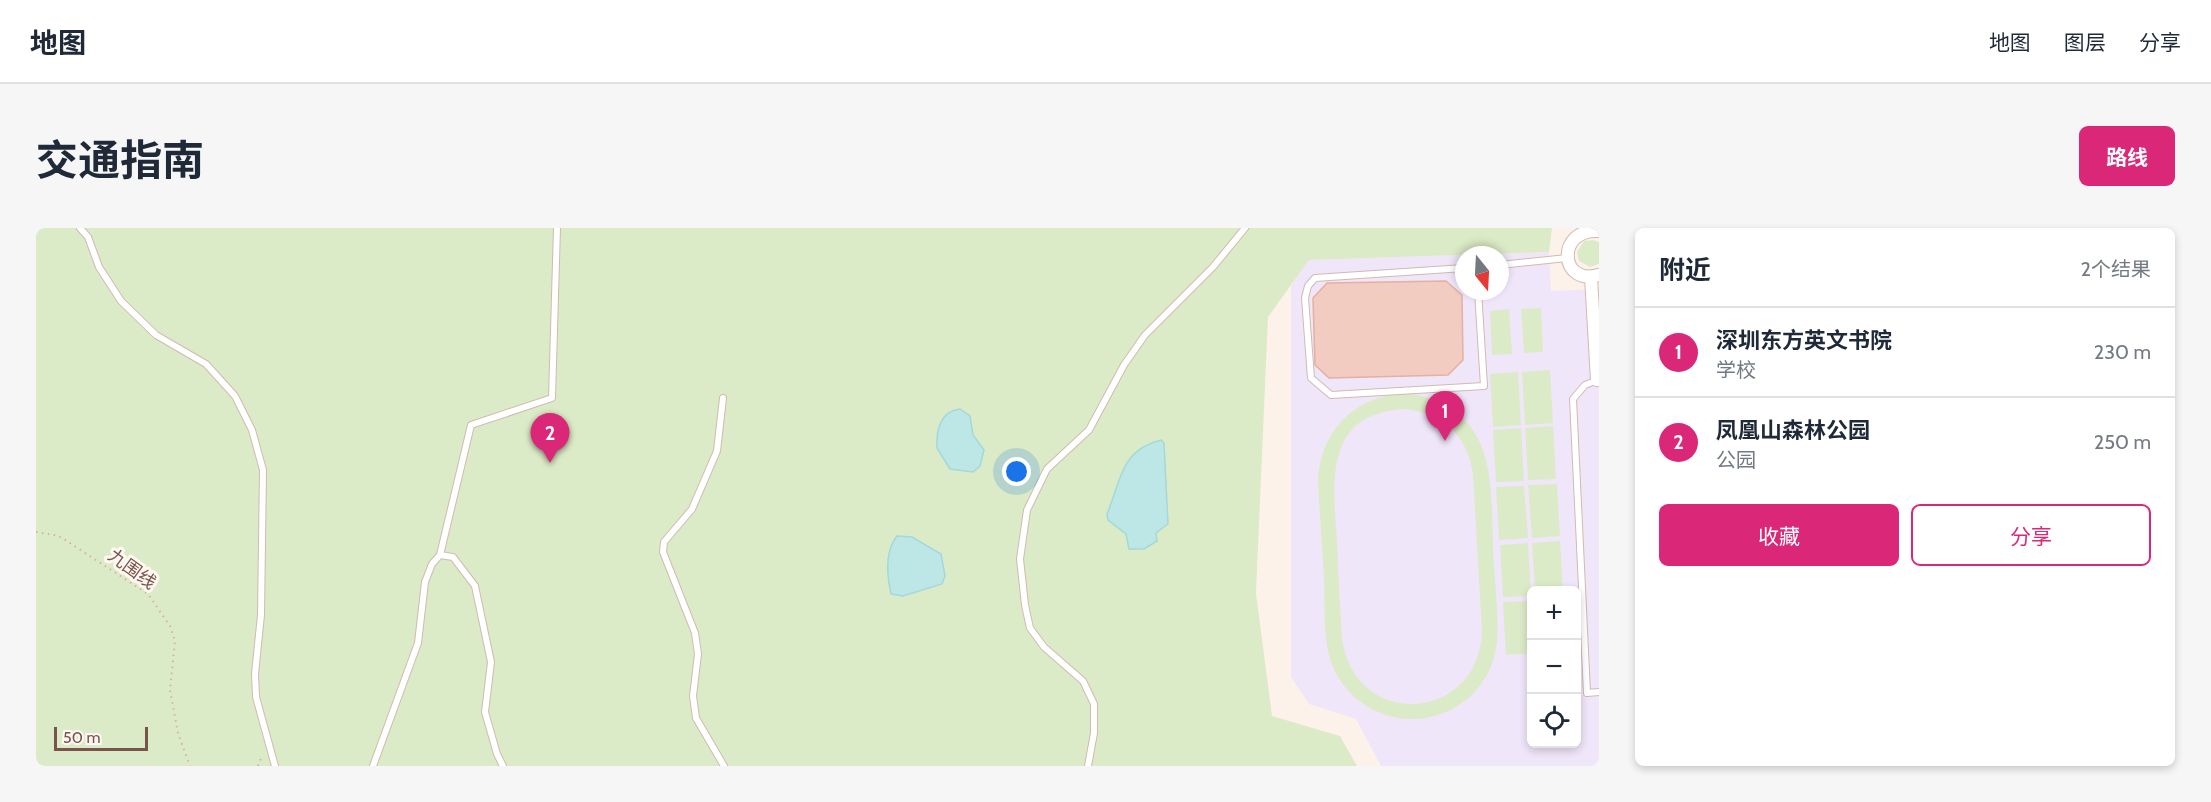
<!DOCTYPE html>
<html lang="zh">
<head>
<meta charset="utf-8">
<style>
	:root { --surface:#fff; --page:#f6f6f7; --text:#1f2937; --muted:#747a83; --line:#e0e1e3; --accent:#db2777 }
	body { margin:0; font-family:Cabin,"Noto Sans SC",sans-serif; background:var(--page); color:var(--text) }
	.controls { position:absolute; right:18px; bottom:18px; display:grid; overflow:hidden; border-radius:9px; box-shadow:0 3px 9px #0003 }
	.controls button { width:54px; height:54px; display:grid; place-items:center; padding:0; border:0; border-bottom:2px solid var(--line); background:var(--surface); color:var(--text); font:30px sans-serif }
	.compass { position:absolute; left:1419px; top:18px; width:54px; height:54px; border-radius:50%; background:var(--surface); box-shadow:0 3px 9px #0003; rotate:162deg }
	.scale { position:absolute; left:18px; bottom:15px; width:94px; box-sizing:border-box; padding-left:6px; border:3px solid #78544c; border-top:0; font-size:16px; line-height:21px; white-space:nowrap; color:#78544c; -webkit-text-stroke:4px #fff7f1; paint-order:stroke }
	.you { position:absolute; left:981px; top:244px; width:21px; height:21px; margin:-15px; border:4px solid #fff; border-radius:50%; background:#1a73e8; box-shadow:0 0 0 9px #1a73e833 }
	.badge { display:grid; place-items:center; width:39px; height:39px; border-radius:50%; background:var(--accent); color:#fff; font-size:20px; font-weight:700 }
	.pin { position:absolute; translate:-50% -50px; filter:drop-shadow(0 2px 3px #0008) }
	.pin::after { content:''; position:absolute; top:32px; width:21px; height:18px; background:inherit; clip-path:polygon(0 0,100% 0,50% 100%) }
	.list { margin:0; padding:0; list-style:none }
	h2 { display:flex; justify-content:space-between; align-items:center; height:78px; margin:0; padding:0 24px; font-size:26px }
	h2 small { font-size:20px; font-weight:400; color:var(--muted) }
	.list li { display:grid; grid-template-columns:39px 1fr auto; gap:18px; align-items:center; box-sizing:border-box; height:90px; padding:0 24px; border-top:2px solid var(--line) }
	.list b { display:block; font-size:22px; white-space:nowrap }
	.list p { margin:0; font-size:20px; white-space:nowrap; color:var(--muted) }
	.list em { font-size:20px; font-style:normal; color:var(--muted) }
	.actions { display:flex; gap:12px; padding:18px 24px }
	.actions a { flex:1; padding:14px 0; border:2px solid var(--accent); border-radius:9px; text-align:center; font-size:21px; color:var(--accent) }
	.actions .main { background:var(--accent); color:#fff }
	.icon { flex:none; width:33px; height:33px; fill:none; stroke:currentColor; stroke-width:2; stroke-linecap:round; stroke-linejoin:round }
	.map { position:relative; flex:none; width:1563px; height:538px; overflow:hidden; border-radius:9px }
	header { display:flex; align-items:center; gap:36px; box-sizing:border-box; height:84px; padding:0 30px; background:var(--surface); border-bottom:2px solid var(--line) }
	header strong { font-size:28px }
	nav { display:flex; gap:33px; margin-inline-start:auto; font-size:21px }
	.intro { display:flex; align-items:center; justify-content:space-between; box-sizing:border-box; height:144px; padding:0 36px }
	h1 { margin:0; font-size:42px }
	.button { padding:15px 27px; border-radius:9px; background:var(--accent); color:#fff; font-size:21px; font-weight:700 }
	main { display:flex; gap:36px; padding:0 36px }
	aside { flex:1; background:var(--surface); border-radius:9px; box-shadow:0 3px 9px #0003 }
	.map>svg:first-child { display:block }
	.education { fill:#efe6f9; fill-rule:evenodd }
	.green { fill:#dcebc7; fill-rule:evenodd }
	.water { fill:#bde7e6; stroke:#a3d9d8; stroke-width:1.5 }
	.building { fill:#f2ccc1; stroke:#e5afa1; stroke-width:1.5 }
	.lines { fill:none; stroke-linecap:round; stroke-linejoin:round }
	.lane-casing { stroke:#d2bab1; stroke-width:8 }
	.street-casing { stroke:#d2bab1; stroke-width:14 }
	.path { stroke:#d8afa3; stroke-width:2; stroke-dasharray:1.5 4.5; stroke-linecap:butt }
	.lane { stroke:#fff; stroke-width:6 }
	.street { stroke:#fff; stroke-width:12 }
	.labels { text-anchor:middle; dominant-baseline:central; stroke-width:6; stroke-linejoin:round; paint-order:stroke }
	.street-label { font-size:18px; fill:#78544c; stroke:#fff7f1 }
</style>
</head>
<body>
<header>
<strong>地图</strong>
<nav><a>地图</a><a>图层</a><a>分享</a></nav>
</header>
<div class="intro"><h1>交通指南</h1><a class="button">路线</a></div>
<main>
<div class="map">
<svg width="1563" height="538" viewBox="0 0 1563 538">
	<rect width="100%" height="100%" fill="#fdf2ea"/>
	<!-- education -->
	<path class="education" d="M1513,24L1515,63L1563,61V538H1345L1320,491L1273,476L1255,449V58L1272,32ZM1428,27H1464V63H1428ZM1496,362H1540V516H1496Z"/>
	<!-- green -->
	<g class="green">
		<polygon points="0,0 1516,0 1513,24 1273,32 1232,89 1220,365 1236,488 1304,508 1321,538 0,538"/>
		<polygon points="1557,12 1563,14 1563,36 1554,39 1543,33 1541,24 1548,13"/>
		<polygon points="1505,80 1507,124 1488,125 1485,81"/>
		<polygon points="1473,81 1476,126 1456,127 1454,83"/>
		<polygon points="1514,142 1517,195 1489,197 1486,144"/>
		<polygon points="1482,144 1485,197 1457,199 1454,146"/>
		<path d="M1369,165C1398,168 1425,181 1440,207C1460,241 1455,298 1458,336C1459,361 1463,388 1461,413C1460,423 1457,434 1453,443C1439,471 1412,489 1381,491C1340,493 1303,466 1293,427C1287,403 1289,375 1288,350C1286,318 1284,287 1282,255C1283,204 1318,168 1369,165ZM1369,181C1407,185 1432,208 1437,246L1446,402C1444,495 1319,503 1306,411C1304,379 1302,346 1301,314C1297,255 1287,185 1369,181Z"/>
		<polygon points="1517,198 1520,251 1492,252 1489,200"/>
		<polygon points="1485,200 1488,253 1460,254 1457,202"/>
		<polygon points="1521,256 1524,308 1496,310 1492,257"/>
		<polygon points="1488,258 1492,310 1463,312 1460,259"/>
		<polygon points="1524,313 1527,362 1499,362 1496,315"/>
		<polygon points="1492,315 1495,368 1467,369 1464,317"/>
		<polygon points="1495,373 1495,425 1470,427 1467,374"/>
	</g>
	<!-- water -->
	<g class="water">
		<path d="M924,181L934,188L937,207L948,222L944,238L937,244L914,241L901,220C900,203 904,183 924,181Z"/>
		<path d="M1125,212L1128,215L1132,296L1120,305L1121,313L1108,321H1093L1090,306L1072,292L1071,286C1085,253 1084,222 1125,212Z"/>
		<path d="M861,308L876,309L905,326L909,348L906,356L867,368L855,366C851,348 848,324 861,308Z"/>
	</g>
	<!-- building -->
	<polygon class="building" points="1410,53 1426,67 1427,132 1412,147 1293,150 1279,137 1277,70 1291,55"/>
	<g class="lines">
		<defs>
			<g id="lane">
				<polyline points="44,0 52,9 63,39 85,73 120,107 170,136 199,168 216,202 227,242 225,387 219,446 220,469 239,538"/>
				<polyline points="1464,37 1531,30"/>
				<polyline points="1428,40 1279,50 1272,58 1269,70 1275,150 1295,167 1448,158 1442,63"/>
				<polyline points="1562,152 1549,157 1537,171 1551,465 1563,464"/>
				<polyline points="687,170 681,223 656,281 628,314 627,324 659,405 662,426 657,468 660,490 688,538"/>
				<polyline points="404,327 435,197 516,170 521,0"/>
				<polyline points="337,538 382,415 389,354 396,336 404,327 417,329 439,358 455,434 449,484 461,526 467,538"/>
				<polyline points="1052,538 1058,505 1058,476 1047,453 1008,419 994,400 989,377 984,331 991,282 1011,241 1053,202 1088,137 1109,107 1177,39 1209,0"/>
			</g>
			<g id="street">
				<path d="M1562,47C1523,58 1520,0 1563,3"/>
				<polyline points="1555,49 1561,152"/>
			</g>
		</defs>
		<!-- lane casing -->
		<use href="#lane" class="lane-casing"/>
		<!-- street casing -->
		<use href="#street" class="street-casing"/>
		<!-- path -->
		<g class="path">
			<polyline points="0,304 23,308 112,366 134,398 139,413 134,462 142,505 154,538"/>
			<polyline points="222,538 226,528"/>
		</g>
		<!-- lane -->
		<use href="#lane" class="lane"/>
		<!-- street -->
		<use href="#street" class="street"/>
	</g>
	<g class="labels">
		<!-- street labels -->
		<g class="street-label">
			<text transform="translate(96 341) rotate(36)">九围线</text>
		</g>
	</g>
</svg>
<div class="controls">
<button>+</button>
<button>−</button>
<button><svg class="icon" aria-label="locate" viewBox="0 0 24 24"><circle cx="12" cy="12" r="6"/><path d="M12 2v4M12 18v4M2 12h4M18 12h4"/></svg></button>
</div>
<svg class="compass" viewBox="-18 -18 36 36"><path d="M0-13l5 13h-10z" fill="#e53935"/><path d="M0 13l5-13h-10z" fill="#747a83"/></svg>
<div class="scale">50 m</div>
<div class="you"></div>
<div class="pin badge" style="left:1409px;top:213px">1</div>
<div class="pin badge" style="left:514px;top:235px">2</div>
</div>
<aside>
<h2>附近<small>2个结果</small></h2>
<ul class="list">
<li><span class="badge">1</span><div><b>深圳东方英文书院</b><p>学校</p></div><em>230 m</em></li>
<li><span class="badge">2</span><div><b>凤凰山森林公园</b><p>公园</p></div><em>250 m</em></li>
</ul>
<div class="actions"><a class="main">收藏</a><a>分享</a></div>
</aside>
</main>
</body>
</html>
